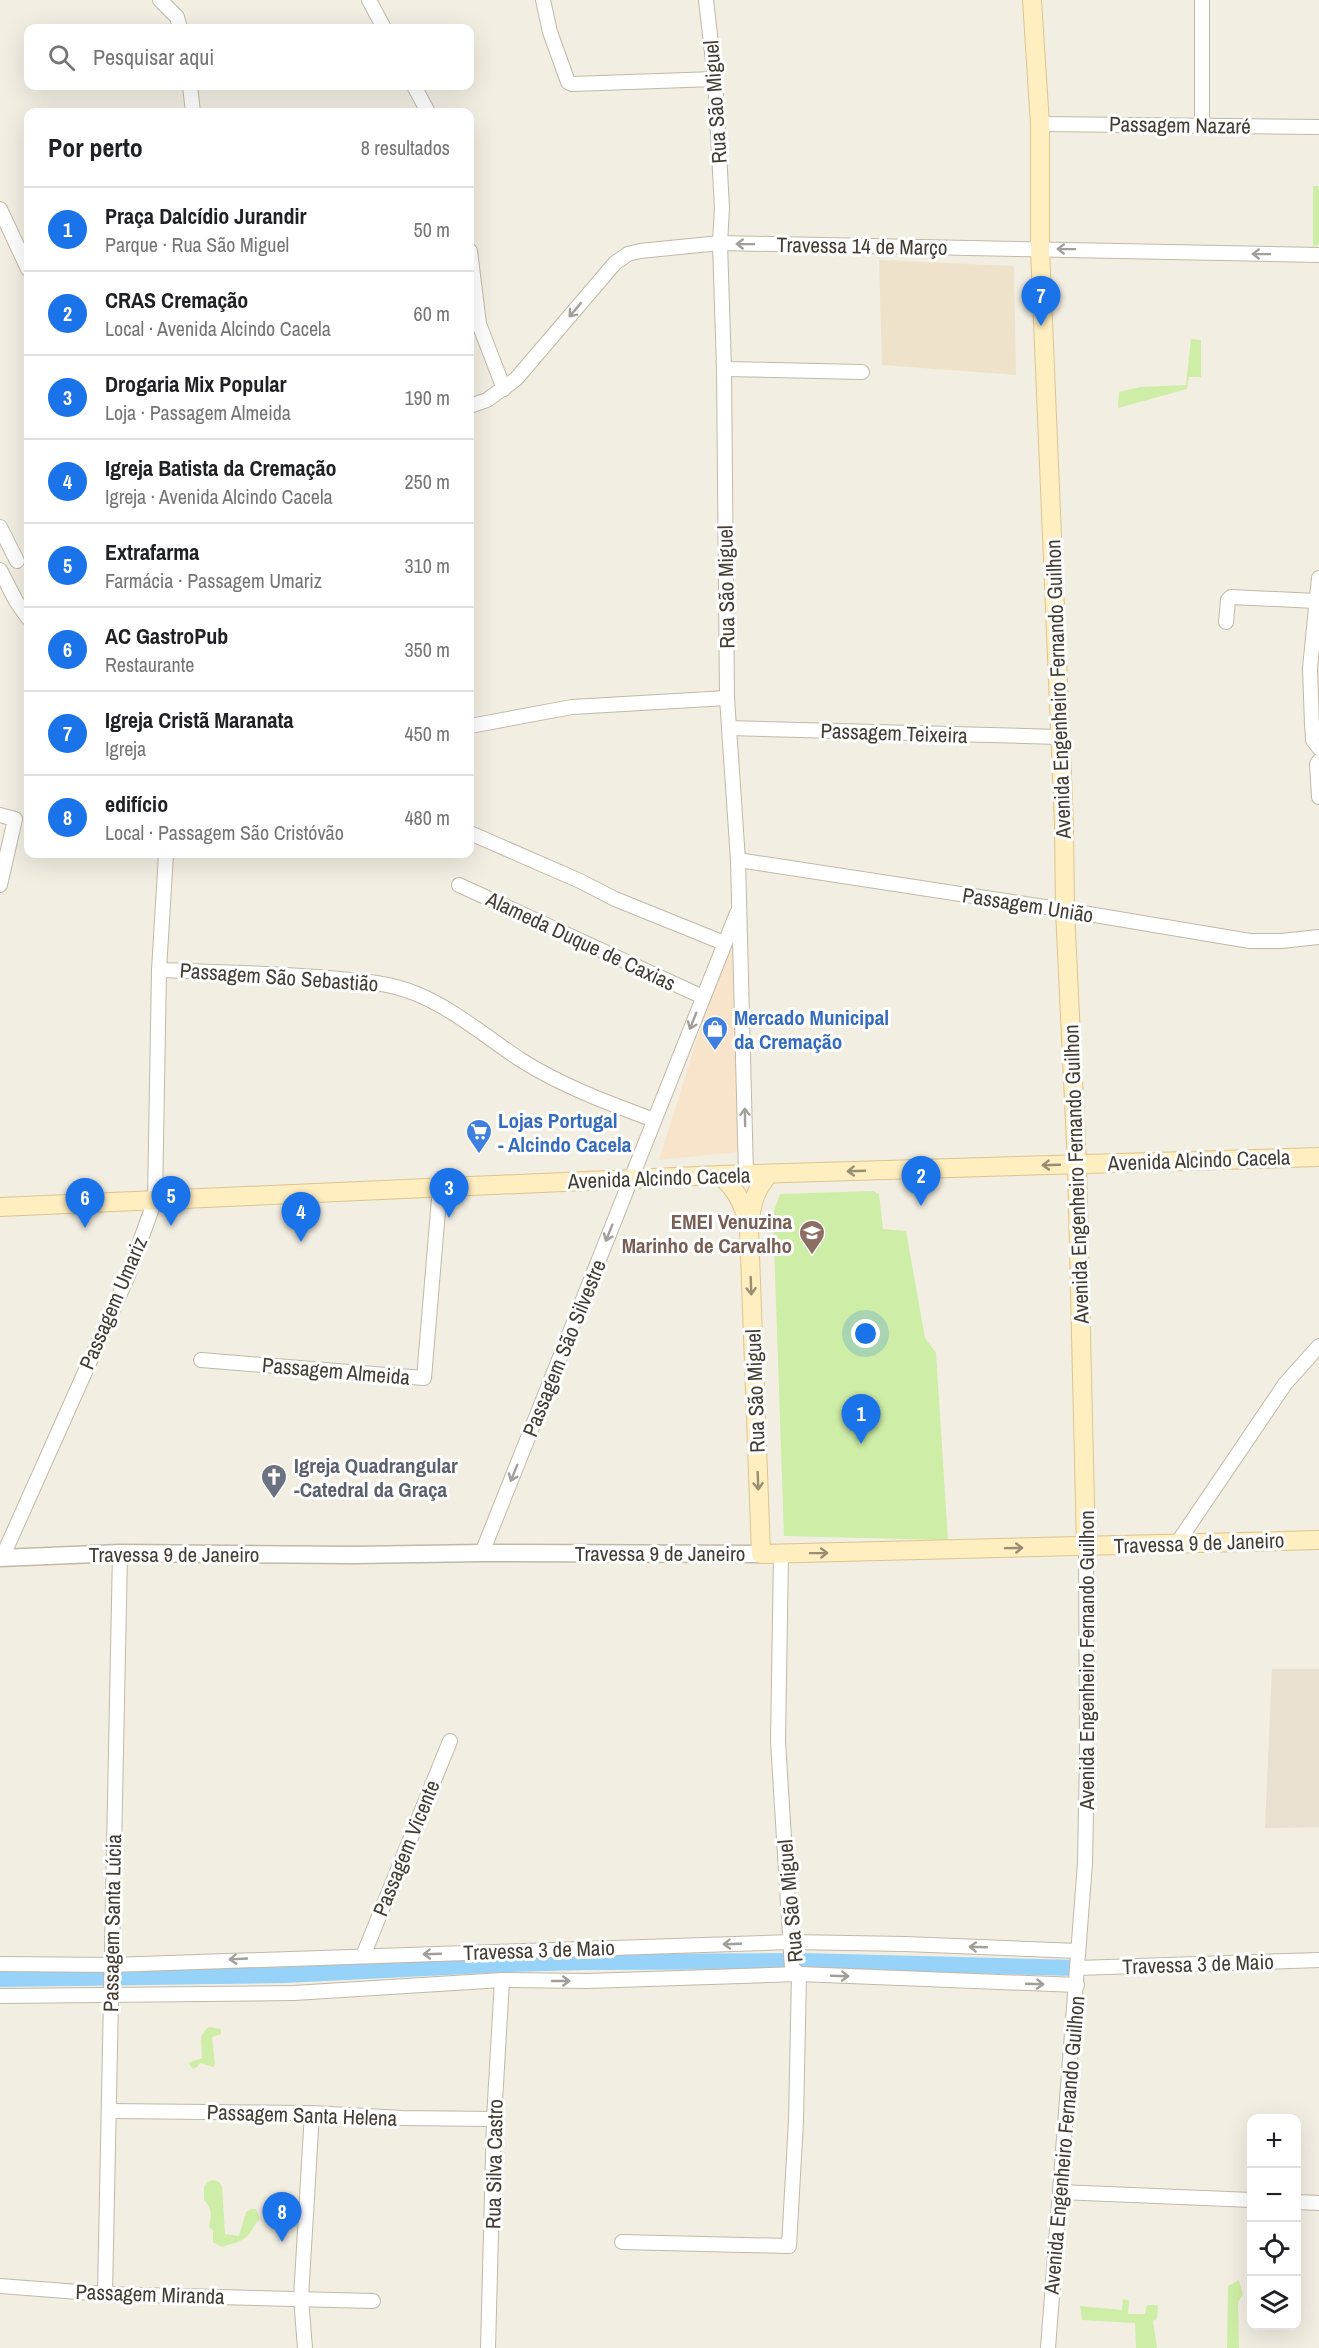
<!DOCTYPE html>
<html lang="pt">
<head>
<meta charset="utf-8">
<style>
	:root { --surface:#fff; --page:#f2f2f2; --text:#202124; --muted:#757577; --line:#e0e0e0; --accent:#1a73e8 }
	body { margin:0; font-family:"Archivo Narrow",sans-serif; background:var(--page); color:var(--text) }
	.controls { position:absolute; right:18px; bottom:18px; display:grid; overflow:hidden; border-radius:12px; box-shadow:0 6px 24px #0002 }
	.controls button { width:54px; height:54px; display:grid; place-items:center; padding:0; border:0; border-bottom:2px solid var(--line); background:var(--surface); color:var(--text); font:30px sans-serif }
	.you { position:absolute; left:866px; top:1334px; width:21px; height:21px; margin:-15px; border:4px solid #fff; border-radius:50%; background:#1a73e8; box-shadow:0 0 0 9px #1a73e833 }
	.badge { display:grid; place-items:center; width:39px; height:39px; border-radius:50%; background:var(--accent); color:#fff; font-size:20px; font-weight:700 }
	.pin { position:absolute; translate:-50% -50px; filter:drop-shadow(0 2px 3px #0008) }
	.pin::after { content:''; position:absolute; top:32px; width:21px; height:18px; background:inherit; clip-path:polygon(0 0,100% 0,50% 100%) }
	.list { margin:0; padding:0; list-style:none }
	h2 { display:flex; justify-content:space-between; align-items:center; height:78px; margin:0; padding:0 24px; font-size:26px }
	h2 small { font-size:20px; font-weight:400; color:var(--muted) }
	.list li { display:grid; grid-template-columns:39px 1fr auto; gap:18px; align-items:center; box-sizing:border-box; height:84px; padding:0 24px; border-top:2px solid var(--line) }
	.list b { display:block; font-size:22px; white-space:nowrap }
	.list p { margin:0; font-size:20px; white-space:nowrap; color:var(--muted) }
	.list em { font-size:20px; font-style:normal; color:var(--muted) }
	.icon { flex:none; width:33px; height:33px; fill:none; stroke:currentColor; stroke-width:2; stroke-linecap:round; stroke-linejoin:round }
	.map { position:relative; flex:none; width:1319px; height:2348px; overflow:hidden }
	.search { position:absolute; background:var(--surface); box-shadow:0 6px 24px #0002; left:24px; top:24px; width:450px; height:66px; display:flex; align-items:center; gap:15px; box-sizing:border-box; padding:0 21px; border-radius:12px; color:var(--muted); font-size:22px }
	.panel { position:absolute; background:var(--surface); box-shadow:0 6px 24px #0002; left:24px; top:108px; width:450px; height:750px; border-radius:12px }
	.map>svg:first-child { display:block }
	.residential { fill:#e8e0d0 }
	.commercial { fill:#f8e4ca }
	.education { fill:#eee3ca }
	.green { fill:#ceeda6 }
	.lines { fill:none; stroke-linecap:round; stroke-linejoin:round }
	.canal { stroke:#97d2f8; stroke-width:16 }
	.minor-casing { stroke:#c2b8a7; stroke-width:16 }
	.tertiary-casing { stroke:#c2b8a7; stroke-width:19 }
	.secondary-casing { stroke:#dbc58e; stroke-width:20 }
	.minor { stroke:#fff; stroke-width:14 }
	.tertiary { stroke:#fff; stroke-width:16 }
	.secondary { stroke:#ffeec0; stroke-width:18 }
	.oneway { stroke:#a29e98 }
	.oneway2 { stroke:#998d72 }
	.labels { text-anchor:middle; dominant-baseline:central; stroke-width:6; stroke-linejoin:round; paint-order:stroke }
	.street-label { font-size:21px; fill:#453d32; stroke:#fff }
	.shop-label { font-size:21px; font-weight:bold; fill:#366cbe; stroke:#fff; text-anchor:start }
	.education-label { font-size:21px; font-weight:bold; fill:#785e54; stroke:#fff; text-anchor:end }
	.worship-label { font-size:21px; font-weight:bold; fill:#5b616d; stroke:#fff; text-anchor:start }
</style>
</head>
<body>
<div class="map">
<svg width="1319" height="2348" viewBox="0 0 1319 2348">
	<rect width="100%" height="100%" fill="#f3eee2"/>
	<!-- residential -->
	<polygon class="residential" points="1272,1669 1319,1669 1319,1827 1265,1828"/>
	<!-- commercial -->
	<polygon class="commercial" points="725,950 734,952 739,1152 659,1160"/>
	<!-- education -->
	<polygon class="education" points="879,260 1014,266 1016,375 882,365"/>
	<!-- green -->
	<g class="green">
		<polygon points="1313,186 1319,186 1319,245 1313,246"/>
		<polygon points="1191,339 1201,340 1201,377 1189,377 1187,389 1118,408 1119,392 1140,387 1186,385"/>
		<polygon points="873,1191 879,1194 883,1229 906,1231 925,1338 936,1353 948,1540 784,1536 773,1214 780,1194"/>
		<polygon points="210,2027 221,2029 221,2034 212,2037 215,2065 213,2067 200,2063 197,2067 193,2069 188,2063 202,2058 201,2037 206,2029"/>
		<path d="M213,2180L219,2182L222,2186L225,2234L239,2236L246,2212L251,2209H256L260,2219C254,2224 254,2228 249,2234C242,2243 231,2243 222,2247L213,2242V2230L209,2227C211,2215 213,2209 204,2200V2187L207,2182Z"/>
		<polygon points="1239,2280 1243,2294 1238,2302 1239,2348 1227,2348 1228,2286"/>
		<polygon points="1123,2299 1129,2301 1128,2314 1145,2314 1147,2305 1158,2305 1157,2319 1153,2321 1157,2348 1136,2348 1135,2323 1082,2320 1080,2306 1122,2310"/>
	</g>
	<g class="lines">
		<!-- canal -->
		<polyline class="canal" points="0,1979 284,1975 507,1964 582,1962 802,1961 1078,1968"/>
		<defs>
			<g id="minor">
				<polyline points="160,0 177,17 180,28"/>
				<polyline points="369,0 384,28"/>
				<polyline points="543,0 550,32 568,82 572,84 715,79"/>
				<polyline points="706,0 715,79 722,208 720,243 724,369 727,698 738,860 746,1175"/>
				<polyline points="1202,0 1202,124"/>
				<polyline points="190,86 193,112"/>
				<polyline points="414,86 428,112"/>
				<polyline points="1040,124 1319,127"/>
				<polyline points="0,209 28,269"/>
				<polyline points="470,251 479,324 504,389"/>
				<polyline points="724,369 862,372"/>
				<polyline points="470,406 487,400 516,379 615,263 628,254 640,251 720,243 1319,255"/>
				<polyline points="0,527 17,561"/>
				<polyline points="0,570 16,601 28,618"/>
				<polyline points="1319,578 1310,668 1312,725 1313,740 1319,748"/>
				<polyline points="1226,622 1228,600 1231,597 1316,601"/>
				<polyline points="470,726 572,707 727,698"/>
				<polyline points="729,728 1060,737"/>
				<polyline points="1319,761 1317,764 1319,797"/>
				<polyline points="0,815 15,819 0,885"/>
				<polyline points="470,833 580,881 615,899 724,943"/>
				<polyline points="738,860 1065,910 1250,941 1281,941 1319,937"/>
				<polyline points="459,885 703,997"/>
				<path d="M159,970C212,972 265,973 318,977C352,980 385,981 417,994C455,1010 486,1037 521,1060C562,1086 608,1103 654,1120"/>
				<polyline points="201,1360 424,1378 440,1187"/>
				<polyline points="1178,1542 1285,1384 1319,1346"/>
				<polyline points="482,1553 737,913"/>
				<polyline points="2,1558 127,1278 155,1200 159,970 166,854"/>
				<polyline points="363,1956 450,1741"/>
				<polyline points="0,1964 111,1965 791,1942 905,1944 1078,1951"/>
				<polyline points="1078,1968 1319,1960"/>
				<polyline points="0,1996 294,1993 502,1980 587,1981 799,1974 1077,1985"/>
				<polyline points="109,2111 312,2113 403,2118 494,2119"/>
				<polyline points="1060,2192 1252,2200"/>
				<polyline points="1296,2202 1319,2203"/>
				<polyline points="622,2242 789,2246 796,2121 799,1974 792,1968 778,1741 781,1554"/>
				<polyline points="0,2286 105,2294 373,2301"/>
				<polyline points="105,2294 120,1553"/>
				<polyline points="305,2348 301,2298 312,2113"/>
				<polyline points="488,2348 494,2119 502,1980"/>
				<polyline points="1048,2348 1085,1863 1087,1756 1086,1547"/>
			</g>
			<polyline id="tertiary" points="0,1558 120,1553 354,1555 482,1553 761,1554"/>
			<g id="secondary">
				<polyline points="1032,0 1040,124 1040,249 1064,825 1065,910 1077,1164 1086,1547"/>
				<path d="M769,1174C754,1191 751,1206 749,1228L761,1554L1319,1540"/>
				<path d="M720,1175C735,1189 742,1200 747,1220"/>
				<polyline points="0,1207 720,1175 1319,1157"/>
			</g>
		</defs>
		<!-- minor casing -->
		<use href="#minor" class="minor-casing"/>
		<!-- tertiary casing -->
		<use href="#tertiary" class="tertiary-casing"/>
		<!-- secondary casing -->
		<use href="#secondary" class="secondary-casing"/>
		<!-- minor -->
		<use href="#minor" class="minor"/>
		<!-- tertiary -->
		<use href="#tertiary" class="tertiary"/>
		<!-- secondary -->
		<use href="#secondary" class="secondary"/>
	</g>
	<!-- one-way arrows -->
	<defs><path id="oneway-shaft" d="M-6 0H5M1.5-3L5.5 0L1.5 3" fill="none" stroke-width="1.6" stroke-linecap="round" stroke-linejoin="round" transform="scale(1.5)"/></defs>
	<g class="oneway">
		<use href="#oneway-shaft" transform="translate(745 244) rotate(-179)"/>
		<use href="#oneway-shaft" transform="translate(1066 249) rotate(-179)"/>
		<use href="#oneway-shaft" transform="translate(1261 254) rotate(-179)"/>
		<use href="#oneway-shaft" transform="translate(575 310) rotate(130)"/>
		<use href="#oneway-shaft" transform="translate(693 1021) rotate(112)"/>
		<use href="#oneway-shaft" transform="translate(745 1117) rotate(-91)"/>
		<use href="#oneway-shaft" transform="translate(609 1233) rotate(112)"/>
		<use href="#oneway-shaft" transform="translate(514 1473) rotate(112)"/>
		<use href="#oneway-shaft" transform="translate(732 1944) rotate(178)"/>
		<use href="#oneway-shaft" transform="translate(978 1947) rotate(-178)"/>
		<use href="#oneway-shaft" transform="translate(432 1954) rotate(178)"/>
		<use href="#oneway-shaft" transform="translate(238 1959) rotate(177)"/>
		<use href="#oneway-shaft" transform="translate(840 1976) rotate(2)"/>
		<use href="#oneway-shaft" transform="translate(561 1981)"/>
		<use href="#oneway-shaft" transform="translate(1035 1984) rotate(2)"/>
	</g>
	<g class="oneway2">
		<use href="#oneway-shaft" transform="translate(1051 1165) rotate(178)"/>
		<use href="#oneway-shaft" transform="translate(856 1171) rotate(178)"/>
		<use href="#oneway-shaft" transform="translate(751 1286) rotate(88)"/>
		<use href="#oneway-shaft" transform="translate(758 1481) rotate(88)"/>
		<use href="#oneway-shaft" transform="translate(1014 1548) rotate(-1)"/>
		<use href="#oneway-shaft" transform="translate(819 1553) rotate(-1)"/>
	</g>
	<!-- icons -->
	<defs>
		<symbol id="shop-pin" viewBox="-11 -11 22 30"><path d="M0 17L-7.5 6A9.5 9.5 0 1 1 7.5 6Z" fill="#3f7fe0" stroke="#fff"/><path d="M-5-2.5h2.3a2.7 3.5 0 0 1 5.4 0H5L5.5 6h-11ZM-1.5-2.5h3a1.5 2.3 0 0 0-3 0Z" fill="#fff"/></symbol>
		<symbol id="supermarket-pin" viewBox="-11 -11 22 30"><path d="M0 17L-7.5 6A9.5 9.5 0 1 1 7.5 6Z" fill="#3f7fe0" stroke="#fff"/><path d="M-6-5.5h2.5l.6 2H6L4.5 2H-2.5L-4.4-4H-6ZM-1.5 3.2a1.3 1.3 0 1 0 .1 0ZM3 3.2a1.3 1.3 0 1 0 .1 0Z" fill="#fff"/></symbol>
		<symbol id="school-pin" viewBox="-11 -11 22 30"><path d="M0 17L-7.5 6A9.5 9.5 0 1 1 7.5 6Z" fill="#8d6e63" stroke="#fff"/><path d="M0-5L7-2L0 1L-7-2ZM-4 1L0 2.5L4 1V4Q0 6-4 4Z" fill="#fff"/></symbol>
		<symbol id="church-pin" viewBox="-11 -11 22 30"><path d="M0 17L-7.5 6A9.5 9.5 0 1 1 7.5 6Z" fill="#6b7280" stroke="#fff"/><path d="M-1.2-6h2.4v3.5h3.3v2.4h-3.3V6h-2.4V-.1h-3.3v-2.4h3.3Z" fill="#fff"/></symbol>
	</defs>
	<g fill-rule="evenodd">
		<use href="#shop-pin" x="700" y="1014" width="30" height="40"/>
		<use href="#supermarket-pin" x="464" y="1117" width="30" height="40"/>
		<use href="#school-pin" x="797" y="1218" width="30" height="40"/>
		<use href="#church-pin" x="259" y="1462" width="30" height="40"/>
	</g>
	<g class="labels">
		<!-- street labels -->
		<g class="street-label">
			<text transform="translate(715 102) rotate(-94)">Rua São Miguel</text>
			<text transform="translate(1180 125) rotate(1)">Passagem Nazaré</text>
			<text transform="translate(862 246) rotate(1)">Travessa 14 de Março</text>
			<text transform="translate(726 587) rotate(-91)">Rua São Miguel</text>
			<text transform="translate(1058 689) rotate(-92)">Avenida Engenheiro Fernando Guilhon</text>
			<text transform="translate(894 733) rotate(2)">Passagem Teixeira</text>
			<text transform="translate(1028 905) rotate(9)">Passagem União</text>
			<text transform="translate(581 941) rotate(25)">Alameda Duque de Caxias</text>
			<text transform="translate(279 977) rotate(4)">Passagem São Sebastião</text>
			<text transform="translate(1199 1160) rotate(-2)">Avenida Alcindo Cacela</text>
			<text transform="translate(1076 1174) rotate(-92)">Avenida Engenheiro Fernando Guilhon</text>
			<text transform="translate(659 1178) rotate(-2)">Avenida Alcindo Cacela</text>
			<text transform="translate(113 1303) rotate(-67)">Passagem Umariz</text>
			<text transform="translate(564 1348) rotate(-68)">Passagem São Silvestre</text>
			<text transform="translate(336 1371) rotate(5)">Passagem Almeida</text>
			<text transform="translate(755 1391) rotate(-92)">Rua São Miguel</text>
			<text transform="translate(1199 1543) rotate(-2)">Travessa 9 de Janeiro</text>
			<text x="660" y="1553">Travessa 9 de Janeiro</text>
			<text x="174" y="1554">Travessa 9 de Janeiro</text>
			<text transform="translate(1086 1660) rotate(-90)">Avenida Engenheiro Fernando Guilhon</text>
			<text transform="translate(406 1848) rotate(-68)">Passagem Vicente</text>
			<text transform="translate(790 1901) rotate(-95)">Rua São Miguel</text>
			<text transform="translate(112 1923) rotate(-89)">Passagem Santa Lúcia</text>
			<text transform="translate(539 1950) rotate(-2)">Travessa 3 de Maio</text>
			<text transform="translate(1198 1964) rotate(-2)">Travessa 3 de Maio</text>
			<text transform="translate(302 2115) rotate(2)">Passagem Santa Helena</text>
			<text transform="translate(1064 2145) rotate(-85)">Avenida Engenheiro Fernando Guilhon</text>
			<text transform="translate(494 2164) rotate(-89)">Rua Silva Castro</text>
			<text transform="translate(150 2294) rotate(2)">Passagem Miranda</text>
		</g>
		<!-- shop labels -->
		<g class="shop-label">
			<text x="734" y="1017">Mercado Municipal<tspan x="734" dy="24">da Cremação</tspan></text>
			<text x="498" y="1120">Lojas Portugal<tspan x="498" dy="24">- Alcindo Cacela</tspan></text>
		</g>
		<!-- education labels -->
		<g class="education-label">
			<text x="792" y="1221">EMEI Venuzina<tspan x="792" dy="24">Marinho de Carvalho</tspan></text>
		</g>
		<!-- worship labels -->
		<g class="worship-label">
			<text x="294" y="1465">Igreja Quadrangular<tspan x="294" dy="24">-Catedral da Graça</tspan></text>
		</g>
	</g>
</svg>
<div class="controls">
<button>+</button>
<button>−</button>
<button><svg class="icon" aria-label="locate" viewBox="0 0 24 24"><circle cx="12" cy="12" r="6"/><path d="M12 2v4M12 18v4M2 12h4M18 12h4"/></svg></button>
<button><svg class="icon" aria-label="layers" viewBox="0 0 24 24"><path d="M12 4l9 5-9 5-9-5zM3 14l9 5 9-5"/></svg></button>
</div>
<div class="you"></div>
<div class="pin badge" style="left:861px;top:1444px">1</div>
<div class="pin badge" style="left:921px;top:1206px">2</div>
<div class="pin badge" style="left:449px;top:1218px">3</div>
<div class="pin badge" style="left:301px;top:1242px">4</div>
<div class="pin badge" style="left:171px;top:1226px">5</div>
<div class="pin badge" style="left:85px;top:1228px">6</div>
<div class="pin badge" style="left:1041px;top:326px">7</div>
<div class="pin badge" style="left:282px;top:2242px">8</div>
<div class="search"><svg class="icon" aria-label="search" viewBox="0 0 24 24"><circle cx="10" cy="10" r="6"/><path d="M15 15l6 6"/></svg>Pesquisar aqui</div>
<section class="panel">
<h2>Por perto<small>8 resultados</small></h2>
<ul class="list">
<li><span class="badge">1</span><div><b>Praça Dalcídio Jurandir</b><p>Parque · Rua São Miguel</p></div><em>50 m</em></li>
<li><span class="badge">2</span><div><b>CRAS Cremação</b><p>Local · Avenida Alcindo Cacela</p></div><em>60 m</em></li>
<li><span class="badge">3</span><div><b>Drogaria Mix Popular</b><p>Loja · Passagem Almeida</p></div><em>190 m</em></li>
<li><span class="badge">4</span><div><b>Igreja Batista da Cremação</b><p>Igreja · Avenida Alcindo Cacela</p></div><em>250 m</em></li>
<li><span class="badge">5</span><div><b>Extrafarma</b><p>Farmácia · Passagem Umariz</p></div><em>310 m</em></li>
<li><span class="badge">6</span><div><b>AC GastroPub</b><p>Restaurante</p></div><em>350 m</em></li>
<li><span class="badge">7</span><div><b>Igreja Cristã Maranata</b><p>Igreja</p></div><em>450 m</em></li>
<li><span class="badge">8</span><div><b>edifício</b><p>Local · Passagem São Cristóvão</p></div><em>480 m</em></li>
</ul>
</section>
</div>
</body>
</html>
